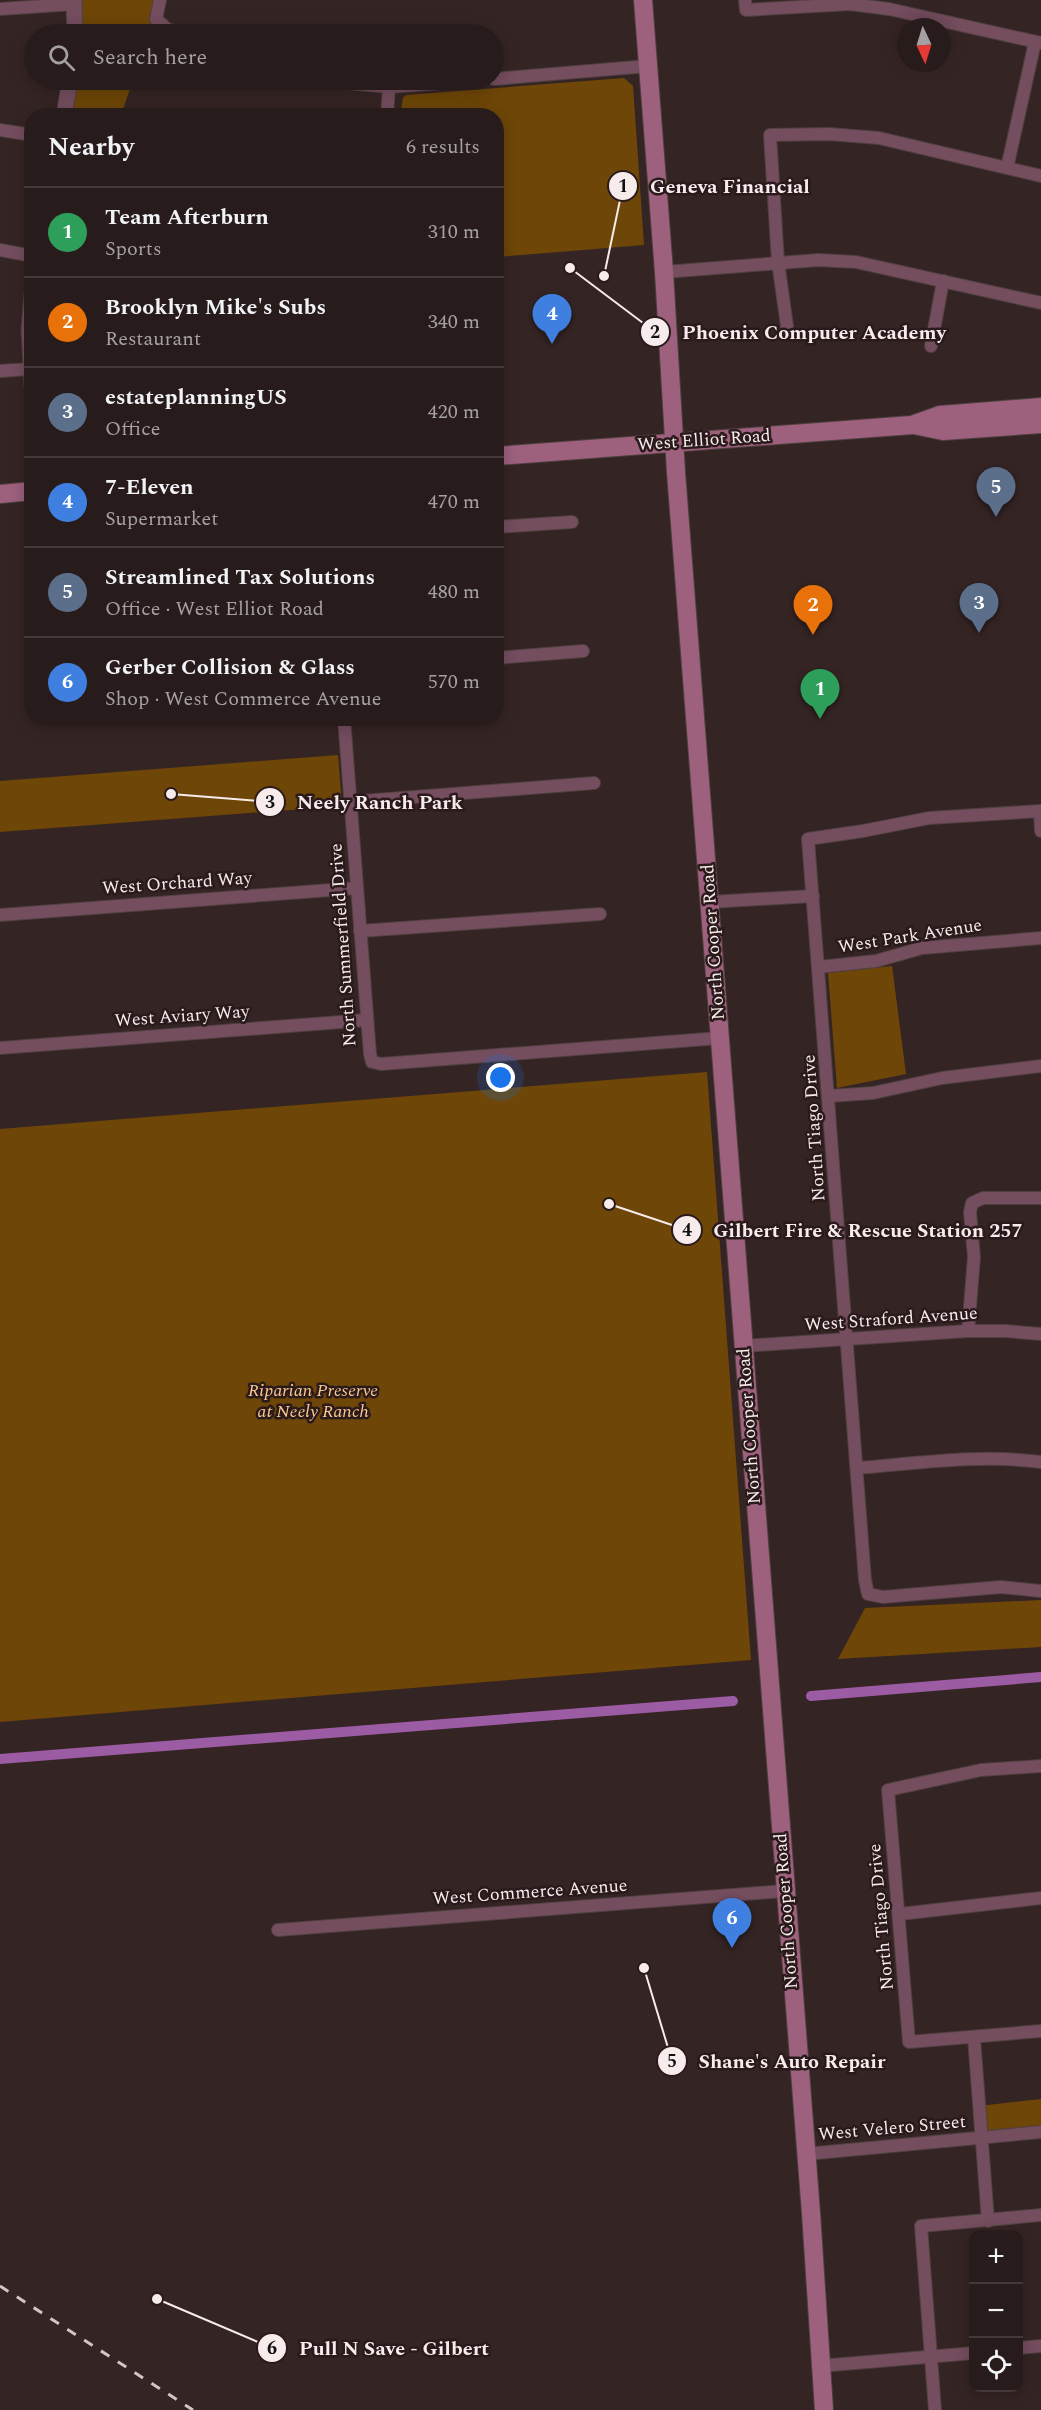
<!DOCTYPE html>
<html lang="en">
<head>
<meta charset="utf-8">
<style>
	:root { --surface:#281b1b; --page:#302424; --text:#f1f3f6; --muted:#a5a1a3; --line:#44393a; --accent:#46d77a }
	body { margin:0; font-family:Spectral,serif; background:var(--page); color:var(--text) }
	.controls { position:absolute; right:18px; bottom:18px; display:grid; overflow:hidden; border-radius:12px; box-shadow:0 3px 15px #0003 }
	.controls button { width:54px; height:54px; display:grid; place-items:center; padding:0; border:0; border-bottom:2px solid var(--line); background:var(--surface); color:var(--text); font:30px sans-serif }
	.compass { position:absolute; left:897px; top:18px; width:54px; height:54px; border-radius:50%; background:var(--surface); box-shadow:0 3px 15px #0003; rotate:176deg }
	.you { position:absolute; left:501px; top:1078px; width:21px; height:21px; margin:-15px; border:4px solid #fff; border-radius:50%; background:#1a73e8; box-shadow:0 0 0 9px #1a73e833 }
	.badge { display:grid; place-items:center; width:39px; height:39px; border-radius:50%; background:var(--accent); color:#fff; font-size:20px; font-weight:700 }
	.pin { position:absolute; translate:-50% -50px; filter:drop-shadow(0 2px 3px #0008) }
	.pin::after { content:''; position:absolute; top:32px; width:21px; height:18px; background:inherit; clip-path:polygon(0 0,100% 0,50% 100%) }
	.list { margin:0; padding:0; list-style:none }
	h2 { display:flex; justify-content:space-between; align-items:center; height:78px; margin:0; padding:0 24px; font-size:26px }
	h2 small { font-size:20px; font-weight:400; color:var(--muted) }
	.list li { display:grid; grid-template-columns:39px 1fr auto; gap:18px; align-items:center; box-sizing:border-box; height:90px; padding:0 24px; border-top:2px solid var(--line) }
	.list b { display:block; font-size:22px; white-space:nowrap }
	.list p { margin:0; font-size:20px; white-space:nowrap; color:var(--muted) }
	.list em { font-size:20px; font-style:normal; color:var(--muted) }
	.icon { flex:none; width:33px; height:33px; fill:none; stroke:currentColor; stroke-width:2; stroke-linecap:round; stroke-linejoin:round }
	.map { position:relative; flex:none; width:1041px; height:2410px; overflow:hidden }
	.search { position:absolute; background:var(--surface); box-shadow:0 3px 15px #0003; left:24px; top:24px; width:480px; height:66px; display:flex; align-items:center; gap:15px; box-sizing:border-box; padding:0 21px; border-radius:33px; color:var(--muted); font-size:22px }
	.panel { position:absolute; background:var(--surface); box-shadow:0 3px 15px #0003; left:24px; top:108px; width:480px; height:618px; border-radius:24px }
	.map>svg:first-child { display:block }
	.green { fill:#6e4607 }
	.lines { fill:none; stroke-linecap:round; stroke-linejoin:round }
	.canal { stroke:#9c5ca3; stroke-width:10 }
	.minor-casing { stroke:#504040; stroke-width:14 }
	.tertiary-casing { stroke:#504040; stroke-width:17 }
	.secondary-casing { stroke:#504040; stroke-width:20 }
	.minor { stroke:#744d5f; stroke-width:12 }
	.tertiary { stroke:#744d5f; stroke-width:15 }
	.secondary { stroke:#9d617d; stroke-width:18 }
	.rail { stroke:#d2c5c5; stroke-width:3; stroke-dasharray:10 10; stroke-linecap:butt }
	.labels { text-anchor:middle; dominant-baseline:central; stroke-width:5; stroke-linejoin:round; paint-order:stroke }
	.street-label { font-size:18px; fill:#f7ebeb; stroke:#2a1a1b }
	.park-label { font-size:18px; font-style:italic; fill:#fbc98e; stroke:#2a1a1b }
	.leader { fill:none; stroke:#f7ebeb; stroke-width:2 }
	.callout-dot { fill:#f7ebeb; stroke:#2a1a1b; stroke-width:2 }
	.mark-label { font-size:18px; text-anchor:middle; font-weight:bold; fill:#111 }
	.callout-label { font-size:20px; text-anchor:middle; font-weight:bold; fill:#f7ebeb; stroke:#2a1a1b; stroke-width:5; stroke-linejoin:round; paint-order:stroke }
</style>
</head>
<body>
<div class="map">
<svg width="1041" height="2410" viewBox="0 0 1041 2410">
	<rect width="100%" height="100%" fill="#352424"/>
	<!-- green -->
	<g class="green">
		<polygon points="74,0 160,0 156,19 148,34 75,34"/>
		<polygon points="624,78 633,86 644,245 497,257 496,116 400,115 403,97 407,95"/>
		<polygon points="70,80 133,80 121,115 64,116"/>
		<polygon points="338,755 342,806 0,832 0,781"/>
		<polygon points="892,966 906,1074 837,1088 828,973"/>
		<polygon points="707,1072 751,1660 0,1722 0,1129"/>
		<polygon points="1041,1600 1041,1647 838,1659 865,1608"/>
		<polygon points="1041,2099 1041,2132 982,2139 979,2106"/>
	</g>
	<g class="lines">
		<!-- canal -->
		<g class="canal">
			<polyline points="811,1696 1041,1677"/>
			<polyline points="0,1759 733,1701"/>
		</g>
		<defs>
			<g id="minor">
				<polyline points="160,0 156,19 167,29 182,34"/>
				<polyline points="745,0 746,10 850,4 889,9 1041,43"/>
				<polyline points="0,9 74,4"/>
				<polyline points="494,79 648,66"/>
				<polyline points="317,80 389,87 482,80"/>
				<polyline points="387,116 389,87"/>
				<polyline points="0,130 32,135"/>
				<polyline points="1007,168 1035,42"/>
				<polyline points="0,250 32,256"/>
				<polyline points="664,272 818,260 856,262 1041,303"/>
				<polyline points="788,333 778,262 770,135 829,134 879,138 1041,176"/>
				<polyline points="931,346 943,281"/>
				<polyline points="0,371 30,369"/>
				<polyline points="496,527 572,522"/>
				<polyline points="496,658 583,651"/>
				<polyline points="344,718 370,1054 372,1062 381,1064 720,1038"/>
				<polyline points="350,802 594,783"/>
				<polyline points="1041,831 1040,811 929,818 863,831 808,839 865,1580 868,1594 883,1597 1001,1587 1041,1591"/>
				<polyline points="710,902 813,896"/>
				<polyline points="0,915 357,888"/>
				<polyline points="360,931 600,914"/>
				<polyline points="819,967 876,961 922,948 1041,938"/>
				<polyline points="0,1048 367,1020"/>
				<polyline points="829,1096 873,1093 942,1078 1041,1066"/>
				<polyline points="968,1331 974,1257 970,1212 972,1203 983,1198 1041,1198"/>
				<polyline points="743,1346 968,1331 1005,1331 1041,1334"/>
				<path d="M858,1468C919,1463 980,1454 1041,1462"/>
				<polyline points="1041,1766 981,1770 888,1790 909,2042 1041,2031"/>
				<polyline points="900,1914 1041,1898"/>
				<polyline points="278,1930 784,1891"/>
				<polyline points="974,2038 988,2221"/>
				<polyline points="806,2154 1041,2132"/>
				<polyline points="1018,2348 1041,2346"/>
				<polyline points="820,2366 974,2353"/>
				<polyline points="935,2410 921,2226 1041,2215"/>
			</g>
			<g id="tertiary">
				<polyline points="74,0 75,34"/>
				<polyline points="64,116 70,80"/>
				<polyline points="32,295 29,330 32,385"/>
			</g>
			<g id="secondary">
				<polyline points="643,0 664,272 676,472 811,2213 824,2410"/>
				<polyline points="914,425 943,431 1041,424"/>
				<polyline points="496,456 912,425 940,415 1041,407"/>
				<polyline points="0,494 32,491"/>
			</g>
		</defs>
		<!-- minor casing -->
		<use href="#minor" class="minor-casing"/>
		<!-- tertiary casing -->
		<use href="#tertiary" class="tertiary-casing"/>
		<!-- secondary casing -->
		<use href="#secondary" class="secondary-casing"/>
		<!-- minor -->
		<use href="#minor" class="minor"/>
		<!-- tertiary -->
		<use href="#tertiary" class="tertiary"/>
		<!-- secondary -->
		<use href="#secondary" class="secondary"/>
		<!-- rail -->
		<polyline class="rail" points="0,2286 193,2410"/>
	</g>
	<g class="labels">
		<!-- street labels -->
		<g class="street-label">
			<text transform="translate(704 440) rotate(-4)">West Elliot Road</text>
			<text transform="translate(177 883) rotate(-4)">West Orchard Way</text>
			<text transform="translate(910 936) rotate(-9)">West Park Avenue</text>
			<text transform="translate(713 942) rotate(-94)">North Cooper Road</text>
			<text transform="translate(343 945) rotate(-94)">North Summerfield Drive</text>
			<text transform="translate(182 1016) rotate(-4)">West Aviary Way</text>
			<text transform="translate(814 1128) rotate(-94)">North Tiago Drive</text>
			<text transform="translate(891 1319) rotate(-4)">West Straford Avenue</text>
			<text transform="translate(749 1426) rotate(-94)">North Cooper Road</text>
			<text transform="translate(530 1892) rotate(-4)">West Commerce Avenue</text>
			<text transform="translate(786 1911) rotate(-94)">North Cooper Road</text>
			<text transform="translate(881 1917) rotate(-95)">North Tiago Drive</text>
			<text transform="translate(892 2128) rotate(-5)">West Velero Street</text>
		</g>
		<!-- park labels -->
		<g class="park-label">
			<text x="313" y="1390">Riparian Preserve<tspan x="313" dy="21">at Neely Ranch</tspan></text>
		</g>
	</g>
	<!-- callouts -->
	<path class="leader" d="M604 276L623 186M570 268L655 332M171 794L270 802M609 1204L687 1230M644 1968L672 2061M157 2299L272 2348"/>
	<g class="callout-dot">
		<circle cx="604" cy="276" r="6"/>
		<circle cx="570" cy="268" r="6"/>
		<circle cx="171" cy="794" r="6"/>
		<circle cx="609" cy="1204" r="6"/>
		<circle cx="644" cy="1968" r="6"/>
		<circle cx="157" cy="2299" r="6"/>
		<circle cx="623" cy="186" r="15"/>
		<circle cx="655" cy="332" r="15"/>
		<circle cx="270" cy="802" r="15"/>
		<circle cx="687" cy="1230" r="15"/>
		<circle cx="672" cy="2061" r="15"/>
		<circle cx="272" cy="2348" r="15"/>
	</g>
	<g class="mark-label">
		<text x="623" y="192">1</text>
		<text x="655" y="338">2</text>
		<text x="270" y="808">3</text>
		<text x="687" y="1236">4</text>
		<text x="672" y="2067">5</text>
		<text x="272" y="2354">6</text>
	</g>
	<g class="callout-label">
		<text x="730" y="193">Geneva Financial</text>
		<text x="814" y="339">Phoenix Computer Academy</text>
		<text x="380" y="809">Neely Ranch Park</text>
		<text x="868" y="1237">Gilbert Fire &amp; Rescue Station 257</text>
		<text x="792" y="2068">Shane's Auto Repair</text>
		<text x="394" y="2355">Pull N Save - Gilbert</text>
	</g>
</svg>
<div class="controls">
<button>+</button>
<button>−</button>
<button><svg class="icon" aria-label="locate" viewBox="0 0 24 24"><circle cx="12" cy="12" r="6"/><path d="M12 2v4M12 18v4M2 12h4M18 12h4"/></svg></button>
</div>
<svg class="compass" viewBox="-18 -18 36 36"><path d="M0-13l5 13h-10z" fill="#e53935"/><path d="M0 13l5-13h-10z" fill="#a5a1a3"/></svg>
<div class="you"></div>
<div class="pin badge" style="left:820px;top:719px;background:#2e9e5b">1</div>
<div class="pin badge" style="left:813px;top:635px;background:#e8710a">2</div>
<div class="pin badge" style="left:979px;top:633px;background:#5c6f8a">3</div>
<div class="pin badge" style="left:552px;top:344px;background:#3f7fe0">4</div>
<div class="pin badge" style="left:996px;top:517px;background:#5c6f8a">5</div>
<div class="pin badge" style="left:732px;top:1948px;background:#3f7fe0">6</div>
<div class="search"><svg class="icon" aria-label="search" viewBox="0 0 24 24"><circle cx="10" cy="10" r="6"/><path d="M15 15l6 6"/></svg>Search here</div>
<section class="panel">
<h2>Nearby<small>6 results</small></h2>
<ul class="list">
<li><span class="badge" style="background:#2e9e5b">1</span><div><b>Team Afterburn</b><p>Sports</p></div><em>310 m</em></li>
<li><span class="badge" style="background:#e8710a">2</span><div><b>Brooklyn Mike's Subs</b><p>Restaurant</p></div><em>340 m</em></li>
<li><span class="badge" style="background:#5c6f8a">3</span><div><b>estateplanningUS</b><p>Office</p></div><em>420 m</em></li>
<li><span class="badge" style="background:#3f7fe0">4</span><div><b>7-Eleven</b><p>Supermarket</p></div><em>470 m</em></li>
<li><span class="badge" style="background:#5c6f8a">5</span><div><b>Streamlined Tax Solutions</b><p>Office · West Elliot Road</p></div><em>480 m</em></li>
<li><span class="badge" style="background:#3f7fe0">6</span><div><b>Gerber Collision &amp; Glass</b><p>Shop · West Commerce Avenue</p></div><em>570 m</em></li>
</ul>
</section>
</div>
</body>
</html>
